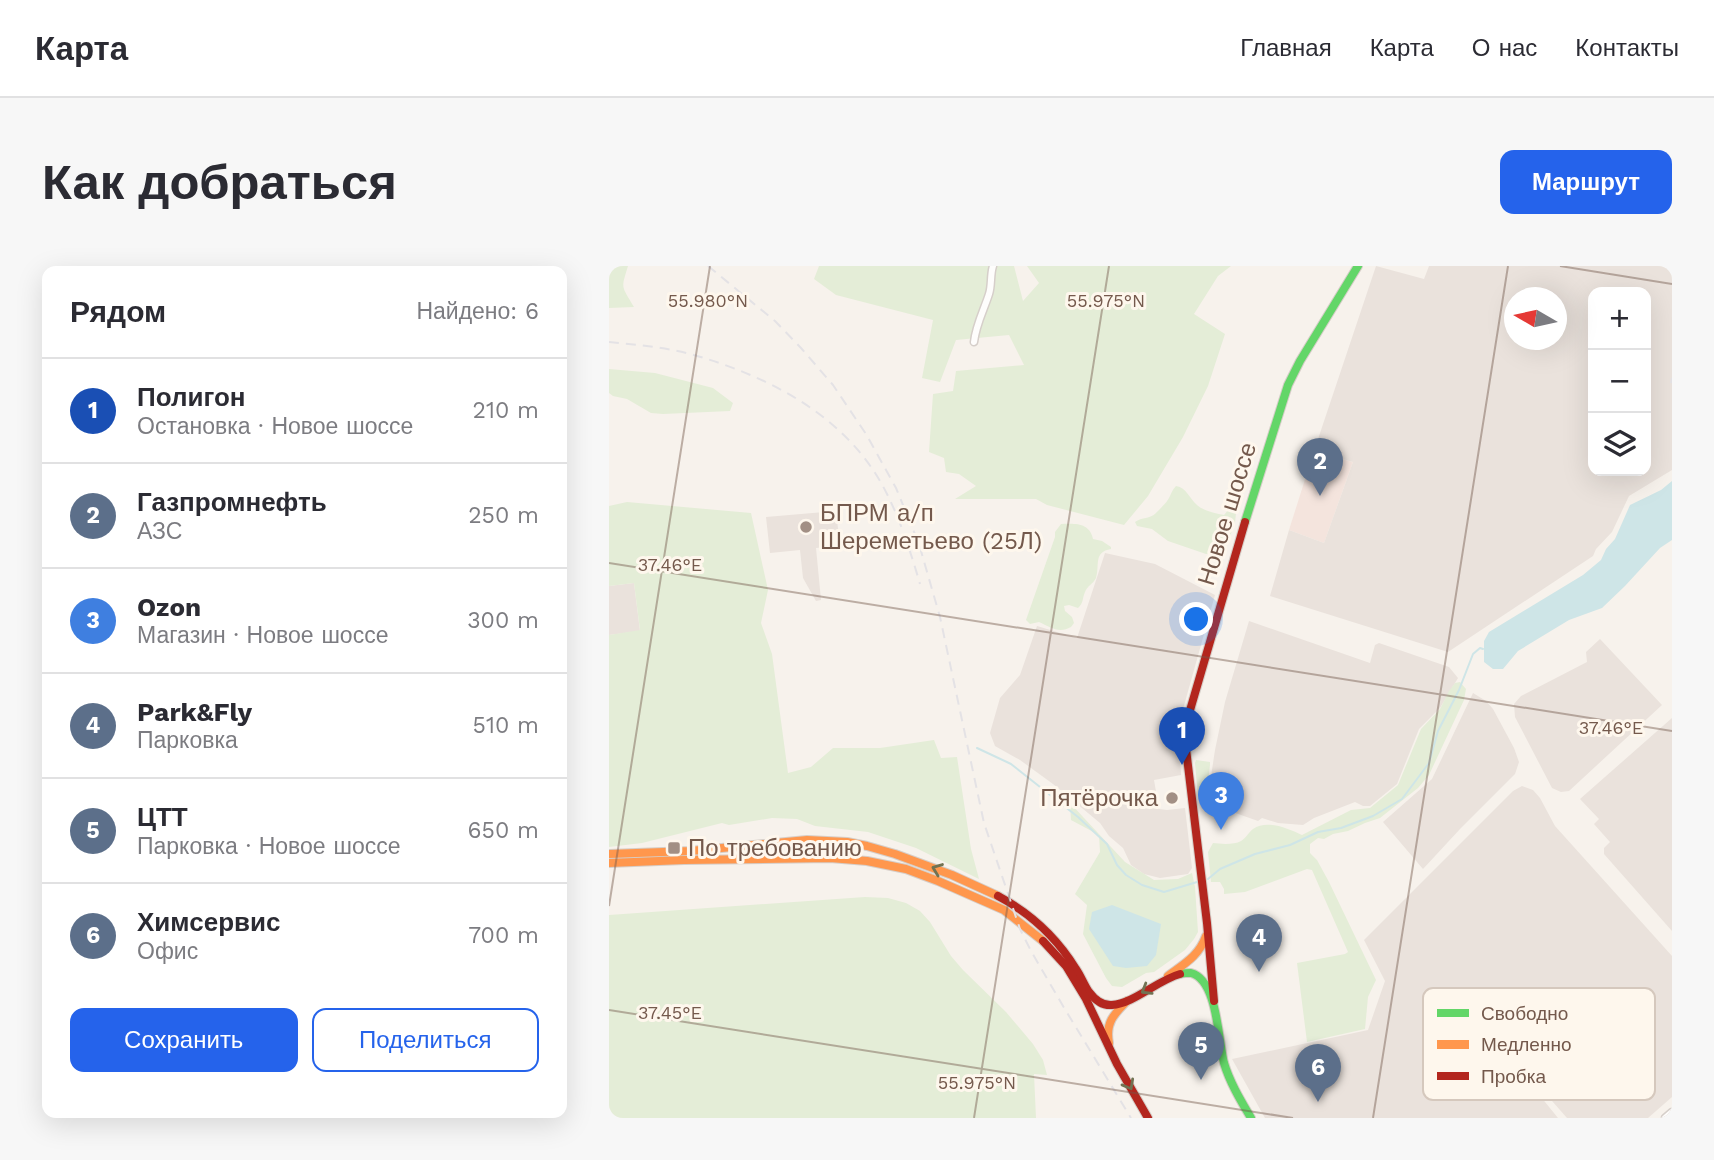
<!DOCTYPE html>
<html lang="ru">
<head>
<meta charset="utf-8">
<style>
	:root { --surface:#fff; --page:#f7f7f7; --text:#2b2b33; --muted:#7c7c81; --line:#e1e1e2; --accent:#2563eb }
	body { margin:0; font-family:"Work Sans",sans-serif; background:var(--page); color:var(--text) }
	.controls { position:absolute; right:21px; top:21px; display:grid; overflow:hidden; border-radius:14px; box-shadow:0 7px 28px #0002 }
	.controls button { width:63px; height:63px; display:grid; place-items:center; padding:0; border:0; border-bottom:2px solid var(--line); background:var(--surface); color:var(--text); font:35px sans-serif }
	.compass { position:absolute; left:895px; top:21px; width:63px; height:63px; border-radius:50%; background:var(--surface); box-shadow:0 7px 28px #0002; rotate:279deg }
	.you { position:absolute; left:588px; top:354px; width:24px; height:24px; margin:-18px; border:5px solid #fff; border-radius:50%; background:#1a73e8; box-shadow:0 0 0 10px #1a73e833 }
	.badge { display:grid; place-items:center; width:46px; height:46px; border-radius:50%; background:var(--accent); color:#fff; font-size:23px; font-weight:700 }
	.pin { position:absolute; translate:-50% -58px; filter:drop-shadow(0 2px 4px #0008) }
	.pin::after { content:''; position:absolute; top:37px; width:24px; height:21px; background:inherit; clip-path:polygon(0 0,100% 0,50% 100%) }
	.list { margin:0; padding:0; list-style:none }
	h2 { display:flex; justify-content:space-between; align-items:center; height:91px; margin:0; padding:0 28px; font-size:30px }
	h2 small { font-size:23px; font-weight:400; color:var(--muted) }
	.list li { display:grid; grid-template-columns:46px 1fr auto; gap:21px; align-items:center; box-sizing:border-box; height:105px; padding:0 28px; border-top:2px solid var(--line) }
	.list b { display:block; font-size:26px; white-space:nowrap }
	.list p { margin:0; font-size:23px; white-space:nowrap; color:var(--muted) }
	.list em { font-size:23px; font-style:normal; color:var(--muted) }
	.actions { display:flex; gap:14px; padding:21px 28px }
	.actions a { flex:1; padding:16px 0; border:2px solid var(--accent); border-radius:14px; text-align:center; font-size:24px; color:var(--accent) }
	.actions .main { background:var(--accent); color:#fff }
	.icon { flex:none; width:38px; height:38px; fill:none; stroke:currentColor; stroke-width:2; stroke-linecap:round; stroke-linejoin:round }
	.map { position:relative; flex:none; width:1063px; height:852px; overflow:hidden; border-radius:14px }
	header { display:flex; align-items:center; gap:42px; box-sizing:border-box; height:98px; padding:0 35px; background:var(--surface); border-bottom:2px solid var(--line) }
	header strong { font-size:33px }
	nav { display:flex; gap:38px; margin-inline-start:auto; font-size:24px }
	.intro { display:flex; align-items:center; justify-content:space-between; box-sizing:border-box; height:168px; padding:0 42px }
	h1 { margin:0; font-size:49px }
	.button { padding:18px 32px; border-radius:14px; background:var(--accent); color:#fff; font-size:24px; font-weight:700 }
	main { display:flex; gap:42px; padding:0 42px }
	aside { flex:1; background:var(--surface); border-radius:14px; box-shadow:0 7px 28px #0002 }
	.map>svg:first-child { display:block }
	.commercial { fill:#f4e4dd }
	.industrial { fill:#eae2dc; fill-rule:evenodd }
	.green { fill:#e4edd7 }
	.water { fill:#cee5e7 }
	.lines { fill:none; stroke-linecap:round; stroke-linejoin:round }
	.stream { stroke:#cee5e7; stroke-width:2 }
	.street-casing { stroke:#d6cfca; stroke-width:9 }
	.fast-casing { stroke:#d6cec8; stroke-width:10 }
	.slow-casing { stroke:#d6cec8; stroke-width:10 }
	.jam-casing { stroke:#d6cec8; stroke-width:10 }
	.street { stroke:#fefdfc; stroke-width:6 }
	.fast { stroke:#63d668; stroke-width:8 }
	.slow { stroke:#ff974d; stroke-width:8 }
	.jam { stroke:#b3261e; stroke-width:8 }
	.rail { stroke:#e4e2e5; stroke-width:2; stroke-dasharray:10 7; stroke-linecap:butt }
	.oneway { stroke:#717252 }
	.ticks { fill:none; stroke:#74594c; stroke-width:2; stroke-opacity:0.45 }
	.poi-dot { fill:#a28f84; stroke:#fef7ed; stroke-width:2.5 }
	.labels { text-anchor:middle; dominant-baseline:central; stroke-width:6; stroke-linejoin:round; paint-order:stroke }
	.poi-label { font-size:24px; fill:#74594c; stroke:#fef7ed; text-anchor:start }
	.street-label { font-size:24px; fill:#74594c; stroke:#fef7ed }
	.key { fill:#fef7ed; stroke:#d5c8bd; stroke-width:2 }
	.key-label { font-size:19px; fill:#74594c }
	.ticks-label { font-size:18px; text-anchor:middle; fill:#74594c; stroke:#fef7ed; stroke-width:6; stroke-linejoin:round; paint-order:stroke }
</style>
</head>
<body>
<header>
<strong>Карта</strong>
<nav><a>Главная</a><a>Карта</a><a>О нас</a><a>Контакты</a></nav>
</header>
<div class="intro"><h1>Как добраться</h1><a class="button">Маршрут</a></div>
<main>
<aside>
<h2>Рядом<small>Найдено: 6</small></h2>
<ul class="list">
<li><span class="badge" style="background:#1a4fb4">1</span><div><b>Полигон</b><p>Остановка · Новое шоссе</p></div><em>210 m</em></li>
<li><span class="badge" style="background:#5c6f8a">2</span><div><b>Газпромнефть</b><p>АЗС</p></div><em>250 m</em></li>
<li><span class="badge" style="background:#3f7fe0">3</span><div><b>Ozon</b><p>Магазин · Новое шоссе</p></div><em>300 m</em></li>
<li><span class="badge" style="background:#5c6f8a">4</span><div><b>Park&amp;Fly</b><p>Парковка</p></div><em>510 m</em></li>
<li><span class="badge" style="background:#5c6f8a">5</span><div><b>ЦТТ</b><p>Парковка · Новое шоссе</p></div><em>650 m</em></li>
<li><span class="badge" style="background:#5c6f8a">6</span><div><b>Химсервис</b><p>Офис</p></div><em>700 m</em></li>
</ul>
<div class="actions"><a class="main">Сохранить</a><a>Поделиться</a></div>
</aside>
<div class="map">
<svg width="1063" height="852" viewBox="0 0 1063 852">
	<rect width="100%" height="100%" fill="#f7f2ec"/>
	<!-- commercial -->
	<polygon class="commercial" points="705,185 744,196 715,277 680,264"/>
	<!-- industrial -->
	<g class="industrial">
		<path d="M767,0L815,13L820,0H1063V204L1020,230L1003,266L987,283L984,290L839,386L661,330L680,264L715,277L744,196L705,185ZM984,26H1037V205H984ZM906,32H948V74H906Z"/>
		<polygon points="227,245 231,280 207,282 212,334 207,335 194,312 191,284 161,287 157,251"/>
		<polygon points="496,287 546,298 606,329 569,461 572,509 545,514 550,543 558,544 576,542 583,602 579,608 551,612 535,608 522,599 514,582 500,570 491,557 444,518 411,494 386,480 381,467 391,432 411,409 428,360 468,372"/>
		<polygon points="25,317 31,365 0,369 0,320"/>
		<polygon points="640,355 761,397 766,379 770,377 840,401 849,412 831,442 810,463 788,518 761,540 754,540 746,536 705,552 694,559 669,557 653,552 649,555 598,537 606,484 616,436"/>
		<polygon points="991,373 1053,439 960,525 952,526 943,522 906,451 905,438 912,430 978,396 977,386"/>
		<polygon points="864,427 877,435 884,443 905,482 910,496 906,508 851,563 814,603 774,556 823,513"/>
		<polygon points="1063,452 1063,665 995,588 995,582 1001,576 985,558 990,553 971,533"/>
		<polygon points="913,520 924,524 931,532 946,560 1063,690 1063,831 1039,852 958,852 936,827 932,831 949,852 656,852 623,793 759,764 776,715 755,674 904,525"/>
	</g>
	<!-- green -->
	<g class="green">
		<path d="M0,0H19C12,23 12,19 25,41L0,42Z"/>
		<polygon points="210,0 405,0 414,35 430,17 418,0 622,0 609,10 585,48 616,68 599,120 574,171 539,230 515,259 438,239 427,233 346,233 367,220 350,208 337,206 335,192 320,186 324,128 344,125 347,105 415,99 400,69 347,74 331,116 313,112 324,54 227,29 205,13"/>
		<polygon points="0,103 46,107 104,122 124,137 121,145 54,148 42,147 18,133 4,130 0,127"/>
		<path d="M567,220C578,222 580,232 588,239C593,244 607,248 615,249L620,243L624,244L627,247L626,257L616,283L608,288H597L559,275L543,263L528,260L526,256C533,251 541,253 547,247C548,246 558,236 558,235C562,230 562,225 567,220Z"/>
		<polygon points="18,236 142,247 159,324 152,357 163,388 179,507 202,501 224,482 271,482 325,474 332,492 348,491 362,583 370,613 307,582 259,566 206,560 188,553 163,552 120,559 113,557 33,577 0,581 0,369 31,364 25,317 0,320 0,240"/>
		<path d="M452,258C467,257 481,257 484,273L493,275L502,281V283C484,286 491,299 487,312C484,318 478,320 476,326C473,333 475,336 469,342L460,339L455,340L456,345L463,351L465,357L462,361C450,368 441,361 430,356L421,358L417,354L446,271V266Z"/>
		<path d="M851,416L857,423L855,434L820,509L809,522L771,552L756,557L739,565L724,568L715,573L709,572L701,578V587L708,594L720,616L767,714L759,731L756,763L698,776L688,697L736,688L739,686L703,604L698,603L636,626L615,628V623L611,616H602L599,586L604,577C612,578 625,579 632,575C637,572 640,566 644,563C658,553 680,563 693,569L742,544L761,542L789,519L812,463L831,443L840,425L846,417Z"/>
		<polygon points="587,494 601,496 601,499 597,532 593,533 589,530 586,497"/>
		<polygon points="461,537 516,596 545,614 569,613 583,607 586,621 589,666 585,673 576,684 545,706 537,707 513,721 503,720 497,712 474,668 478,639 466,628 491,586 490,569 462,554"/>
		<polygon points="256,631 279,632 297,637 311,645 321,656 342,690 354,704 397,746 424,778 434,794 438,809 425,808 427,852 0,852 0,649"/>
	</g>
	<!-- water -->
	<g class="water">
		<polygon points="1063,215 1063,274 1051,282 1016,320 993,342 960,354 909,385 894,403 884,403 875,396 875,375 880,366 974,309 992,294 997,283 1006,273 1021,239 1052,224"/>
		<polygon points="503,639 552,658 547,689 538,700 517,702 504,700 480,663 483,646"/>
	</g>
	<g class="lines">
		<!-- stream -->
		<g class="stream">
			<polyline points="368,482 402,498 469,551 498,578 508,599 517,609 533,619 555,626 588,616"/>
			<polyline points="599,613 611,603 646,588 681,579 709,566 732,562 764,550 793,533 820,497 829,465 850,424 864,388 871,382 874,383"/>
		</g>
		<defs>
			<g id="street">
				<path d="M365,76C367,58 375,44 380,28C383,19 381,9 384,0"/>
				<polyline points="1056,852 1063,846"/>
			</g>
			<g id="fast">
				<polyline points="636,256 679,119 691,95 749,0"/>
				<path d="M571,708C572,707 581,707 582,707C609,714 609,775 615,797C621,817 632,835 642,852"/>
			</g>
			<g id="slow">
				<polyline points="0,588 81,585 198,574 238,576 258,580 286,588 343,609 389,630"/>
				<polyline points="0,597 75,594 221,592 258,595 297,603 329,615 395,644 434,675"/>
				<path d="M559,710C575,698 590,690 597,670"/>
				<path d="M500,777C496,757 505,748 518,735"/>
			</g>
			<g id="jam">
				<path d="M389,630C421,647 448,672 467,703C472,710 475,719 480,726C486,734 493,740 503,739C524,738 549,714 571,708"/>
				<polyline points="434,675 457,700 477,733 508,798 539,852"/>
				<polyline points="605,735 598,657 577,483 577,458 636,256"/>
			</g>
		</defs>
		<!-- street casing -->
		<use href="#street" class="street-casing"/>
		<!-- fast casing -->
		<use href="#fast" class="fast-casing"/>
		<!-- slow casing -->
		<use href="#slow" class="slow-casing"/>
		<!-- jam casing -->
		<use href="#jam" class="jam-casing"/>
		<!-- street -->
		<use href="#street" class="street"/>
		<!-- fast -->
		<use href="#fast" class="fast"/>
		<!-- slow -->
		<use href="#slow" class="slow"/>
		<!-- jam -->
		<use href="#jam" class="jam"/>
		<!-- rail -->
		<g class="rail">
			<polyline points="99,0 166,55 192,82 224,119 257,168 287,222 310,278 331,351 375,557 411,663 422,685 454,740 522,852"/>
			<path d="M0,76C31,79 65,82 95,92C169,115 242,155 278,228C292,256 302,287 311,318"/>
			<polyline points="1062,117 1063,112"/>
		</g>
	</g>
	<!-- one-way arrows -->
	<defs><path id="oneway-chevron" d="M-2-3.5L2.5 0L-2 3.5" fill="none" stroke-width="1.6" stroke-linecap="round" stroke-linejoin="round" transform="scale(1.75)"/></defs>
	<g class="oneway">
		<use href="#oneway-chevron" transform="translate(328 603) rotate(-159)"/>
		<use href="#oneway-chevron" transform="translate(537 724) rotate(149)"/>
		<use href="#oneway-chevron" transform="translate(520 819) rotate(61)"/>
	</g>
	<!-- ticks -->
	<path class="ticks" d="M951,0L1063,18M0,297L1063,465M0,640L101,0M0,744L684,852M365,852L500,0M764,852L899,0"/>
	<!-- markers -->
	<g class="poi-dot">
		<circle cx="197" cy="261" r="7"/>
		<circle cx="563" cy="532" r="7"/>
		<rect x="58" y="575" width="14" height="14" rx="3.5"/>
	</g>
	<g class="labels">
		<!-- poi labels -->
		<g class="poi-label">
			<text x="211" y="247">БПРМ а/п<tspan x="211" dy="28">Шереметьево (25Л)</tspan></text>
			<text x="549" y="532" text-anchor="end">Пятёрочка</text>
			<text x="79" y="582">По требованию</text>
		</g>
		<!-- street labels -->
		<g class="street-label">
			<text transform="translate(618 248) rotate(-73)">Новое шоссе</text>
		</g>
	</g>
	<!-- legend -->
	<rect x="814" y="722" width="232" height="112" rx="10" class="key"/>
	<rect x="828" y="743" width="32" height="8" fill="#63d668"/>
	<rect x="828" y="774" width="32" height="9" fill="#ff974d"/>
	<rect x="828" y="806" width="32" height="8" fill="#b3261e"/>
	<g class="key-label">
		<text x="872" y="754">Свободно</text>
		<text x="872" y="785">Медленно</text>
		<text x="872" y="817">Пробка</text>
	</g>
	<g class="ticks-label">
		<text x="99" y="41">55.980°N</text>
		<text x="497" y="41">55.975°N</text>
		<text x="61" y="305">37.46°E</text>
		<text x="1002" y="468">37.46°E</text>
		<text x="61" y="753">37.45°E</text>
		<text x="368" y="823">55.975°N</text>
	</g>
</svg>
<div class="controls">
<button>+</button>
<button>−</button>
<button><svg class="icon" aria-label="layers" viewBox="0 0 24 24"><path d="M12 4l9 5-9 5-9-5zM3 14l9 5 9-5"/></svg></button>
</div>
<svg class="compass" viewBox="-18 -18 36 36"><path d="M0-13l5 13h-10z" fill="#e53935"/><path d="M0 13l5-13h-10z" fill="#7c7c81"/></svg>
<div class="you"></div>
<div class="pin badge" style="left:573px;top:499px;background:#1a4fb4">1</div>
<div class="pin badge" style="left:711px;top:230px;background:#5c6f8a">2</div>
<div class="pin badge" style="left:612px;top:564px;background:#3f7fe0">3</div>
<div class="pin badge" style="left:650px;top:706px;background:#5c6f8a">4</div>
<div class="pin badge" style="left:592px;top:814px;background:#5c6f8a">5</div>
<div class="pin badge" style="left:709px;top:836px;background:#5c6f8a">6</div>
</div>
</main>
</body>
</html>
